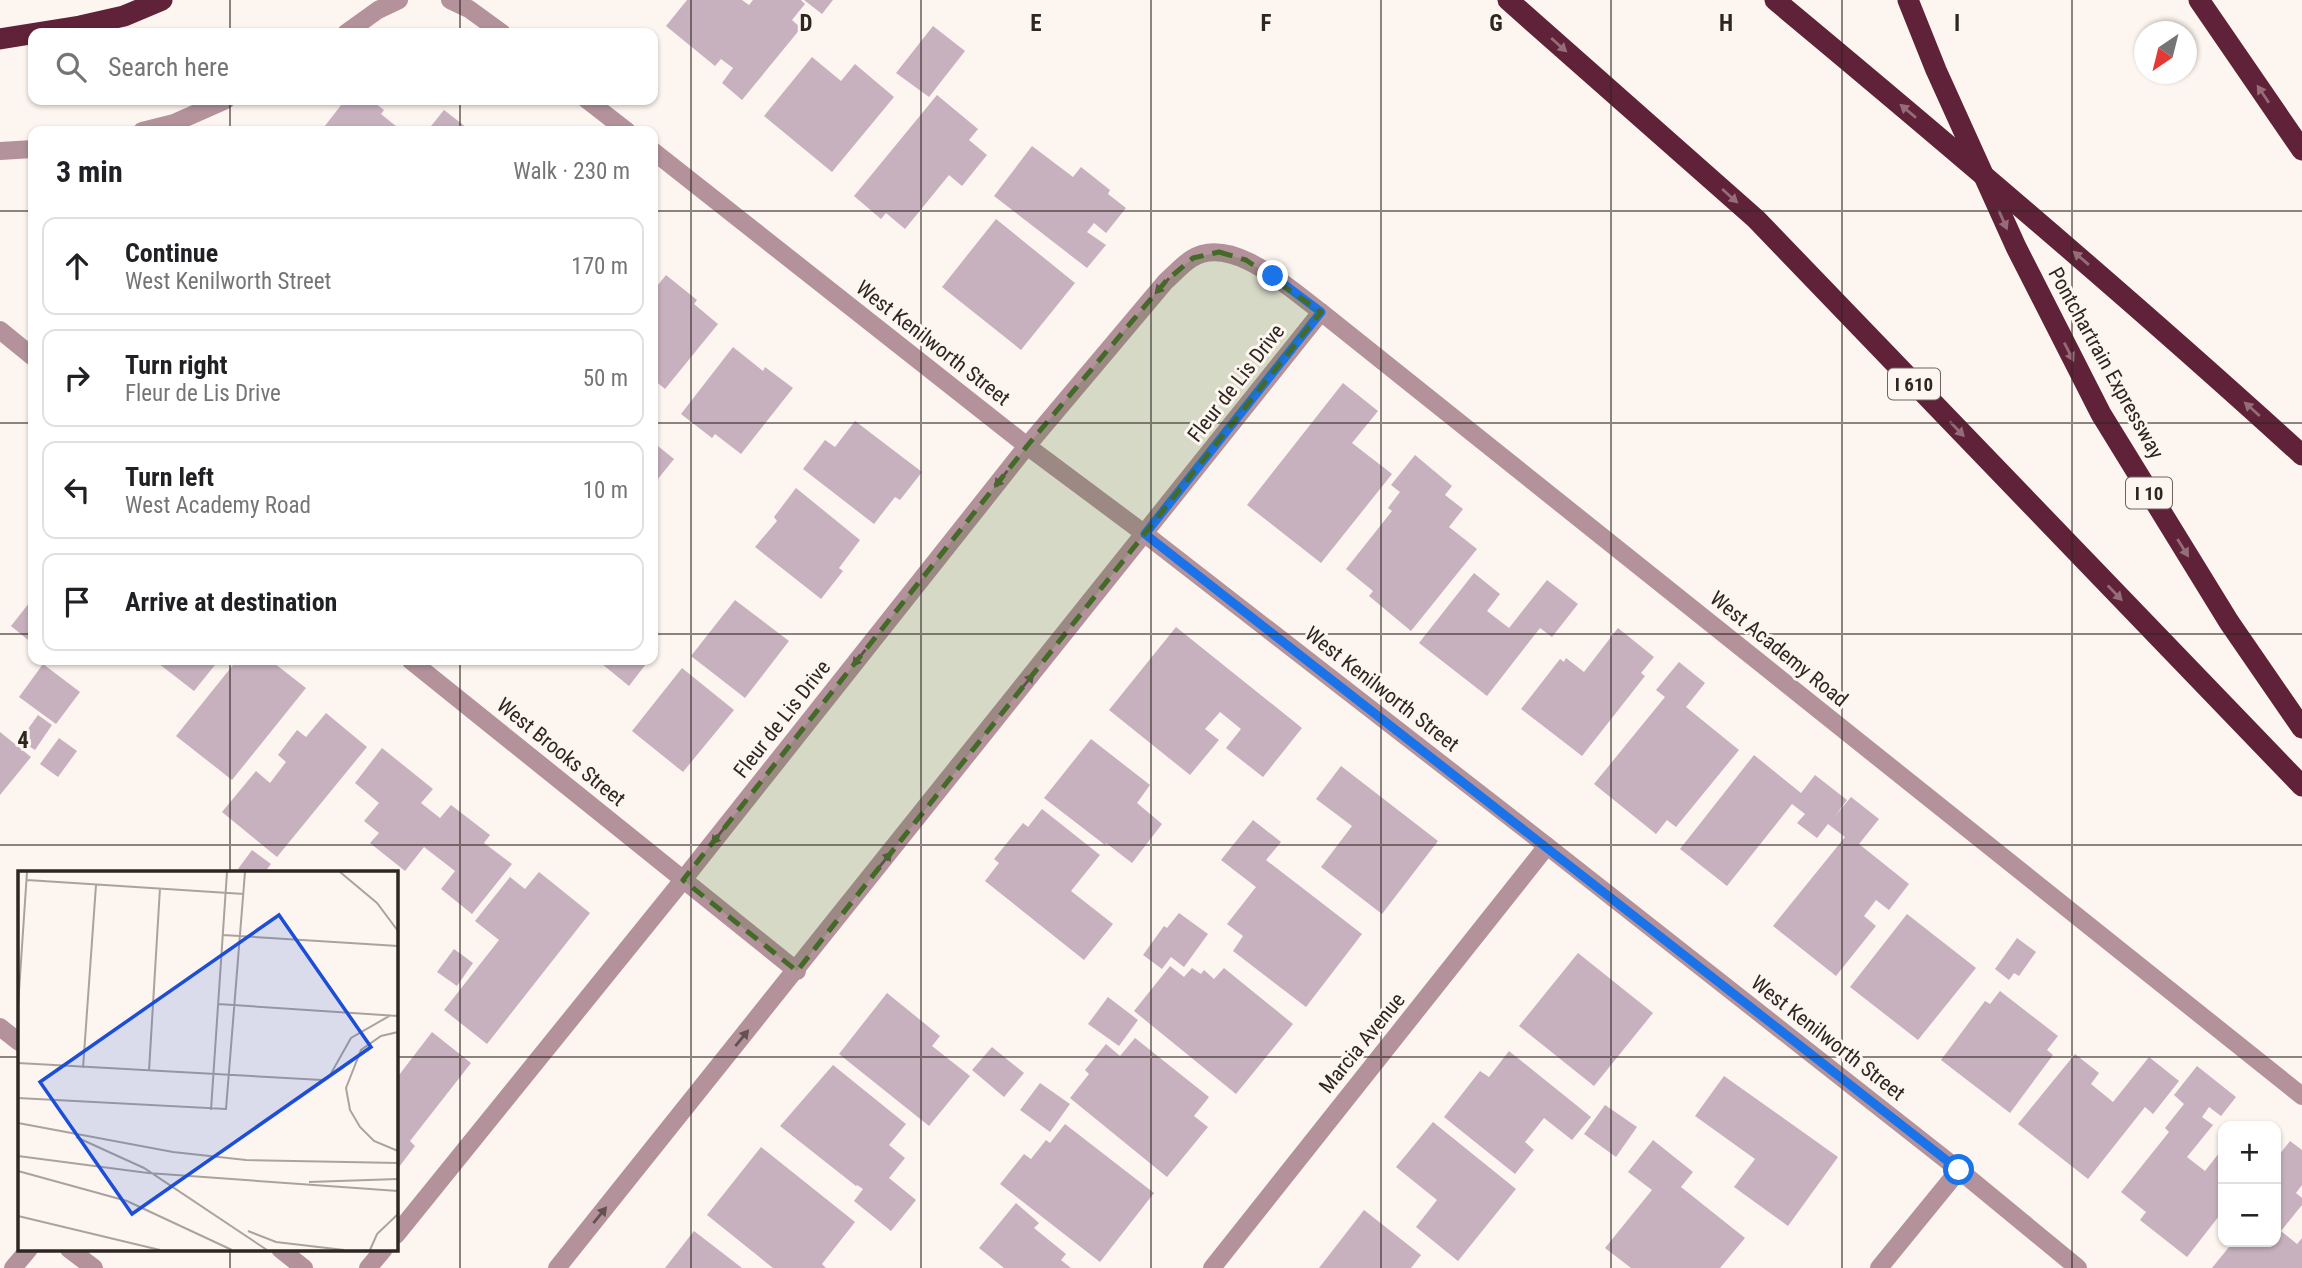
<!DOCTYPE html>
<html lang="en">
<head>
<meta charset="utf-8">
<style>
	:root { --surface:#fff; --page:#f2f2f2; --text:#202124; --muted:#757577; --line:#e0e0e0 }
	body { margin:0; font-family:"Roboto Condensed",sans-serif; background:var(--page); color:var(--text) }
	.controls { position:absolute; right:21px; bottom:21px; display:grid; overflow:hidden; border-radius:14px; box-shadow:0 2px 5px #0004 }
	.controls button { width:63px; height:63px; display:grid; place-items:center; padding:0; border:0; border-bottom:2px solid var(--line); background:var(--surface); color:var(--text); font:35px sans-serif }
	.compass { position:absolute; left:2134px; top:21px; width:63px; height:63px; border-radius:50%; background:var(--surface); box-shadow:0 2px 5px #0004; rotate:215deg }
	.stop { position:absolute; width:21px; height:21px; margin:-16px; border:5px solid #1a73e8; border-radius:50%; background:#fff }
	.stop.end { background:#1a73e8; border-color:#fff; box-shadow:0 2px 7px #0008 }
	.list { margin:0; padding:0; list-style:none }
	h2 { display:flex; justify-content:space-between; align-items:center; height:91px; margin:0; padding:0 28px; font-size:30px }
	h2 small { font-size:23px; font-weight:400; color:var(--muted) }
	.list li { display:grid; grid-template-columns:46px 1fr auto; gap:21px; align-items:center; box-sizing:border-box; height:98px; margin:0 14px 14px; padding:0 14px; border:2px solid var(--line); border-radius:14px }
	.list b { display:block; font-size:26px; white-space:nowrap }
	.list p { margin:0; font-size:23px; white-space:nowrap; color:var(--muted) }
	.list em { font-size:23px; font-style:normal; color:var(--muted) }
	.icon { flex:none; width:38px; height:38px; fill:none; stroke:currentColor; stroke-width:2; stroke-linecap:round; stroke-linejoin:round }
	.map { position:relative; flex:none; width:2302px; height:1268px; overflow:hidden }
	.search { position:absolute; background:var(--surface); box-shadow:0 2px 5px #0004; left:28px; top:28px; width:630px; height:77px; display:flex; align-items:center; gap:18px; box-sizing:border-box; padding:0 24px; border-radius:14px; color:var(--muted); font-size:26px }
	.panel { position:absolute; background:var(--surface); box-shadow:0 2px 5px #0004; left:28px; top:126px; width:630px; height:539px; border-radius:14px }
	.map>svg:first-child { display:block }
	.building { fill:#c8b1be }
	.lines { fill:none; stroke-linecap:round; stroke-linejoin:round }
	.minor { stroke:#b3929b; stroke-width:18 }
	.highway { stroke:#5f2238; stroke-width:21 }
	.highway-bridge { stroke:#5f2238; stroke-width:21 }
	.oneway { fill:#966c78 }
	.oneway2 { fill:#635252 }
	.route { stroke:#1a73e8; stroke-width:9 }
	.marked { fill:#436b27; fill-opacity:0.2; stroke:#436b27; stroke-width:5; stroke-dasharray:14 9; stroke-linejoin:round }
	.grid { fill:none; stroke:#2e2721; stroke-width:2; stroke-opacity:0.55 }
	.labels { text-anchor:middle; dominant-baseline:central; stroke-width:6; stroke-linejoin:round; paint-order:stroke }
	.shield { fill:#fdf5ef; stroke:#6c655f; stroke-width:2 }
	.shield-label { font-size:19px; font-weight:bold; fill:#2e2721 }
	.street-label { font-size:21px; fill:#2e2721; stroke:#fdf5ef }
	.inset-road { fill:none; stroke:#aaa39d; stroke-width:2 }
	.view { fill:#1d4ed8; fill-opacity:0.15; stroke:#1d4ed8; stroke-width:3.5 }
	.inset-edge { fill:none; stroke:#2e2721; stroke-width:3.5 }
	.grid-label { font-size:23px; text-anchor:middle; font-weight:bold; fill:#2e2721; stroke:#fdf5ef; stroke-width:6; stroke-linejoin:round; paint-order:stroke }
</style>
</head>
<body>
<div class="map">
<svg width="2302" height="1268" viewBox="0 0 2302 1268">
	<rect width="100%" height="100%" fill="#fdf5ef"/>
	<!-- building -->
	<g class="building">
		<polygon points="687,0 742,0 749,5 753,0 801,0 805,4 792,20 801,28 742,100 722,83 733,68 721,59 715,66 666,26"/>
		<polygon points="804,0 833,0 822,14"/>
		<polygon points="933,26 965,51 929,97 896,73"/>
		<polygon points="812,57 841,81 855,64 894,97 832,172 764,116"/>
		<polygon points="937,95 978,129 969,140 987,155 962,186 949,175 905,229 886,213 881,219 854,196"/>
		<polygon points="345,100 371,100 384,110 381,114 402,131 321,131"/>
		<polygon points="444,110 471,131 427,131"/>
		<polygon points="1032,146 1073,177 1081,167 1110,190 1108,194 1126,208 1106,233 1094,223 1087,232 1106,245 1087,268 994,196"/>
		<polygon points="996,219 1075,283 1021,350 942,287"/>
		<polygon points="666,275 697,300 694,304 718,324 665,389 653,379 653,291"/>
		<polygon points="733,347 763,371 765,367 793,388 741,454 715,434 712,438 681,414"/>
		<polygon points="1343,383 1378,411 1352,443 1392,474 1321,563 1247,505"/>
		<polygon points="855,421 922,472 900,500 895,497 874,524 803,469 825,440 835,447"/>
		<polygon points="653,442 674,459 653,485"/>
		<polygon points="1415,455 1452,486 1445,495 1463,509 1449,527 1477,549 1411,631 1369,596 1373,591 1346,569 1392,511 1388,508 1400,492 1391,485"/>
		<polygon points="796,488 860,540 839,568 843,571 821,599 755,547 777,521 774,517"/>
		<polygon points="1474,573 1500,594 1487,611 1509,628 1547,580 1578,604 1552,637 1540,628 1487,696 1419,643"/>
		<polygon points="33,598 33,644 11,626"/>
		<polygon points="735,600 789,641 745,698 691,656"/>
		<polygon points="1176,627 1302,728 1263,777 1226,748 1241,729 1220,712 1205,729 1219,740 1190,775 1109,710"/>
		<polygon points="1618,628 1654,657 1641,673 1645,676 1582,756 1521,709 1560,659 1564,662 1566,658 1584,672"/>
		<polygon points="154,660 219,660 194,691"/>
		<polygon points="237,660 270,660 306,688 232,780 176,736"/>
		<polygon points="605,660 649,660 629,686 602,664"/>
		<polygon points="1679,662 1705,683 1686,707 1739,750 1676,827 1667,820 1656,834 1594,784 1665,697 1656,690"/>
		<polygon points="43,664 80,692 56,724 19,697"/>
		<polygon points="682,668 734,710 683,772 632,731"/>
		<polygon points="326,713 367,747 277,857 222,812 256,771 270,783 286,762 278,755 297,730 306,737"/>
		<polygon points="38,715 52,725 35,750 20,740"/>
		<polygon points="0,732 31,757 0,795"/>
		<polygon points="59,738 77,751 58,777 40,764"/>
		<polygon points="1091,739 1150,785 1137,803 1162,824 1132,863 1106,843 1105,845 1044,798"/>
		<polygon points="382,748 433,789 421,803 440,818 451,805 490,835 484,843 512,864 472,914 441,889 455,871 424,847 405,871 370,843 379,833 364,821 379,803 355,783"/>
		<polygon points="1754,755 1801,793 1815,775 1847,800 1835,816 1851,797 1879,819 1859,844 1909,884 1889,910 1876,900 1864,916 1876,926 1836,976 1773,926 1845,837 1828,824 1817,838 1797,823 1805,814 1792,804 1727,886 1680,849"/>
		<polygon points="1341,766 1438,841 1382,914 1321,867 1352,826 1316,799"/>
		<polygon points="1042,809 1100,855 1071,891 1113,924 1084,960 985,881 999,863 994,859 1023,823 1028,827"/>
		<polygon points="1253,820 1281,842 1266,860 1362,934 1306,1007 1233,951 1243,936 1227,924 1256,887 1221,860"/>
		<polygon points="252,850 271,864 265,872 244,872 238,869"/>
		<polygon points="539,872 590,913 487,1044 444,1010 499,940 475,921 510,877 525,889"/>
		<polygon points="1179,913 1208,934 1184,967 1171,957 1162,969 1143,955 1164,926 1167,928"/>
		<polygon points="1907,914 1976,968 1918,1040 1850,987"/>
		<polygon points="2017,938 2036,952 2019,976 2014,973 2009,980 1995,969"/>
		<polygon points="454,949 473,963 457,986 437,972"/>
		<polygon points="1578,953 1653,1013 1594,1086 1519,1026"/>
		<polygon points="1170,966 1184,977 1192,968 1201,974 1204,970 1214,979 1224,968 1293,1024 1236,1094 1134,1011"/>
		<polygon points="2000,991 2058,1036 2047,1050 2053,1055 2010,1113 1941,1060 1985,1001 1990,1004"/>
		<polygon points="887,993 940,1036 932,1046 970,1076 929,1126 839,1054"/>
		<polygon points="1108,997 1138,1020 1119,1046 1088,1024"/>
		<polygon points="432,1032 471,1063 410,1141 415,1146 396,1171 396,1079"/>
		<polygon points="1135,1038 1209,1097 1194,1116 1208,1127 1167,1177 1070,1098 1089,1074 1085,1070 1106,1044 1120,1056"/>
		<polygon points="992,1047 1024,1073 1004,1097 972,1070"/>
		<polygon points="1509,1051 1591,1117 1572,1140 1544,1118 1525,1142 1534,1150 1515,1174 1444,1117 1480,1071 1489,1077"/>
		<polygon points="2075,1054 2099,1073 2091,1084 2113,1102 2149,1057 2179,1081 2153,1114 2145,1107 2088,1179 2018,1124"/>
		<polygon points="833,1065 906,1124 889,1145 905,1158 889,1178 916,1200 891,1231 854,1201 863,1189 857,1185 856,1186 780,1126"/>
		<polygon points="2197,1066 2236,1097 2221,1116 2209,1107 2202,1117 2213,1125 2187,1157 2205,1171 2223,1148 2223,1211 2187,1257 2140,1220 2146,1212 2121,1192 2169,1132 2165,1128 2184,1104 2174,1095"/>
		<polygon points="1724,1076 1838,1157 1788,1226 1734,1187 1755,1159 1695,1116"/>
		<polygon points="1040,1083 1070,1104 1050,1132 1020,1110"/>
		<polygon points="1605,1105 1637,1127 1616,1157 1584,1134"/>
		<polygon points="1433,1122 1516,1189 1458,1261 1416,1227 1437,1200 1396,1167"/>
		<polygon points="1065,1124 1154,1193 1100,1262 1000,1184 1024,1154 1031,1159 1046,1140 1050,1143"/>
		<polygon points="1653,1140 1693,1172 1681,1187 1745,1238 1720,1268 1631,1268 1605,1248 1652,1190 1628,1172"/>
		<polygon points="2290,1141 2302,1150 2302,1185 2296,1193 2302,1198 2302,1205 2281,1231 2297,1244 2302,1238 2302,1268 2212,1268 2233,1242 2276,1242 2276,1159"/>
		<polygon points="761,1147 855,1222 822,1264 826,1268 773,1268 707,1215"/>
		<polygon points="1016,1203 1039,1223 1034,1228 1066,1254 1061,1260 1071,1268 1004,1268 979,1248"/>
		<polygon points="1364,1210 1421,1255 1411,1268 1319,1268"/>
		<polygon points="694,1231 742,1268 665,1268"/>
	</g>
	<g class="lines">
		<!-- minor -->
		<g class="minor">
			<polyline points="450,0 469,9 502,33"/>
			<polyline points="346,33 378,10 399,0"/>
			<polyline points="587,100 627,131"/>
			<polyline points="142,131 174,123 226,100"/>
			<polyline points="0,151 33,149"/>
			<polyline points="653,151 1027,446 1145,534 1547,846 1959,1170 2078,1268"/>
			<polyline points="0,330 33,357"/>
			<polyline points="410,660 797,971"/>
			<polyline points="0,1027 19,1042"/>
			<path d="M396,1235L683,880L1027,446L1166,281C1174,274 1182,265 1191,259C1231,233 1290,289 1321,312L2302,1096"/>
			<polyline points="69,1249 94,1268"/>
			<polyline points="280,1249 304,1268"/>
			<polyline points="13,1268 29,1249"/>
			<polyline points="368,1268 384,1249"/>
			<polyline points="557,1268 1321,312"/>
			<polyline points="1212,1268 1547,846"/>
			<polyline points="1879,1268 1959,1170"/>
		</g>
		<!-- highway -->
		<g class="highway">
			<polyline points="1508,0 1756,219 2302,786"/>
			<polyline points="1908,0 1936,70 2016,247 2101,414 2229,622 2302,728"/>
			<polyline points="2199,0 2302,150"/>
			<polyline points="0,39 80,26 124,16 162,0"/>
		</g>
		<!-- highway-bridge -->
		<path class="highway-bridge" d="M1775,0C1953,148 2130,298 2302,455"/>
	</g>
	<!-- one-way arrows -->
	<defs><path id="oneway-solid" d="M-6-.8H1V-3.2L6.5 0L1 3.2V.8H-6Z" transform="scale(1.75)"/></defs>
	<g class="oneway">
		<use href="#oneway-solid" transform="translate(1559 45) rotate(42)"/>
		<use href="#oneway-solid" transform="translate(2263 94) rotate(-124)"/>
		<use href="#oneway-solid" transform="translate(1908 111) rotate(-140)"/>
		<use href="#oneway-solid" transform="translate(1730 196) rotate(42)"/>
		<use href="#oneway-solid" transform="translate(2003 220) rotate(66)"/>
		<use href="#oneway-solid" transform="translate(2081 258) rotate(-139)"/>
		<use href="#oneway-solid" transform="translate(2069 352) rotate(63)"/>
		<use href="#oneway-solid" transform="translate(2252 409) rotate(-138)"/>
		<use href="#oneway-solid" transform="translate(1957 429) rotate(46)"/>
		<use href="#oneway-solid" transform="translate(2183 548) rotate(58)"/>
		<use href="#oneway-solid" transform="translate(2115 593) rotate(46)"/>
	</g>
	<g class="oneway2">
		<use href="#oneway-solid" transform="translate(1162 286) rotate(132)"/>
		<use href="#oneway-solid" transform="translate(1001 479) rotate(128)"/>
		<use href="#oneway-solid" transform="translate(859 658) rotate(128)"/>
		<use href="#oneway-solid" transform="translate(1027 682) rotate(-51)"/>
		<use href="#oneway-solid" transform="translate(718 836) rotate(128)"/>
		<use href="#oneway-solid" transform="translate(885 860) rotate(-51)"/>
		<use href="#oneway-solid" transform="translate(742 1038) rotate(-51)"/>
		<use href="#oneway-solid" transform="translate(600 1215) rotate(-51)"/>
	</g>
	<g class="lines">
		<!-- route -->
		<polyline class="route" points="1273,276 1321,312 1145,534 1959,1170"/>
	</g>
	<!-- marked area -->
	<path class="marked" d="M1219,252L1246,260L1321,312L797,971L683,880L1027,446L1166,281L1193,258Z"/>
	<!-- grid -->
	<path class="grid" d="M230,0V33M460,0V33M691,0V1268M921,0V1268M1151,0V1268M1381,0V1268M1611,0V1268M1842,0V1268M2072,0V1268M230,100V131M460,100V131M0,211H33M653,211H2302M0,423H33M653,423H2302M0,634H33M653,634H2302M230,660V872M460,660V1268M0,845H2302M0,1057H19M396,1057H2302M230,1249V1268"/>
	<g class="labels">
		<!-- shield labels -->
		<g class="shield">
			<rect x="1888" y="368.5" width="52" height="31" rx="5"/>
			<rect x="2126" y="477.5" width="46" height="31" rx="5"/>
		</g>
		<g class="shield-label">
			<text x="1914" y="384">I 610</text>
			<text x="2149" y="493">I 10</text>
		</g>
		<!-- street labels -->
		<g class="street-label">
			<text transform="translate(933 343) rotate(38)">West Kenilworth Street</text>
			<text transform="translate(2106 363) rotate(61)">Pontchartrain Expressway</text>
			<text transform="translate(1236 383) rotate(-52)">Fleur de Lis Drive</text>
			<text transform="translate(1779 649) rotate(39)">West Academy Road</text>
			<text transform="translate(1382 689) rotate(38)">West Kenilworth Street</text>
			<text transform="translate(782 719) rotate(-52)">Fleur de Lis Drive</text>
			<text transform="translate(561 752) rotate(39)">West Brooks Street</text>
			<text transform="translate(1828 1038) rotate(38)">West Kenilworth Street</text>
			<text transform="translate(1362 1043) rotate(-51)">Marcia Avenue</text>
		</g>
	</g>
	<!-- overview -->
	<g transform="translate(18 871)">
		<rect width="380" height="380" fill="#fdf5ef"/>
		<path class="inset-road" d="M322,1L359,32L380,60M9,9L226,23M205,64L380,75M200,133L380,145M0,135L9,1M380,161L363,165L343,179L328,217L332,239L342,256L356,270L380,280M0,192L304,209L311,206L333,167L373,144M65,197L78,14M131,200L142,17M0,227L208,238L227,1M193,239L209,1M0,252L155,281L228,289L380,292M58,266L126,297L249,379M0,285L130,302L380,320M0,300L109,330L214,379M291,311L380,308M0,345L142,379M230,360L258,371L326,379M352,379L359,363L380,343"/>
		<path class="view" d="M261,44L353,176L114,343L22,211Z"/>
		<rect width="380" height="380" class="inset-edge"/>
	</g>
	<g class="grid-label">
		<text x="806" y="31">D</text>
		<text x="1036" y="31">E</text>
		<text x="1266" y="31">F</text>
		<text x="1496" y="31">G</text>
		<text x="1726" y="31">H</text>
		<text x="1957" y="31">I</text>
		<text x="23" y="748">4</text>
	</g>
</svg>
<div class="controls">
<button>+</button>
<button>−</button>
</div>
<svg class="compass" viewBox="-18 -18 36 36"><path d="M0-13l5 13h-10z" fill="#e53935"/><path d="M0 13l5-13h-10z" fill="#757577"/></svg>
<div class="stop" style="left:1959px;top:1170px"></div>
<div class="stop end" style="left:1273px;top:276px"></div>
<div class="search"><svg class="icon" aria-label="search" viewBox="0 0 24 24"><circle cx="10" cy="10" r="6"/><path d="M15 15l6 6"/></svg>Search here</div>
<section class="panel">
<h2>3 min<small>Walk · 230 m</small></h2>
<ul class="list">
<li><svg class="icon" aria-label="ahead" viewBox="0 0 24 24"><path d="M12 20V5M6 11l6-6 6 6"/></svg><div><b>Continue</b><p>West Kenilworth Street</p></div><em>170 m</em></li>
<li><svg class="icon" aria-label="right" viewBox="0 0 24 24"><path d="M7 20v-9h11M14 6l5 5-5 5"/></svg><div><b>Turn right</b><p>Fleur de Lis Drive</p></div><em>50 m</em></li>
<li><svg class="icon" aria-label="left" viewBox="0 0 24 24"><path d="M17 20v-9H6M10 6l-5 5 5 5"/></svg><div><b>Turn left</b><p>West Academy Road</p></div><em>10 m</em></li>
<li><svg class="icon" aria-label="arrive" viewBox="0 0 24 24"><path d="M6 21V4h12l-3 4 3 4H6"/></svg><div><b>Arrive at destination</b></div></li>
</ul>
</section>
</div>
</body>
</html>
